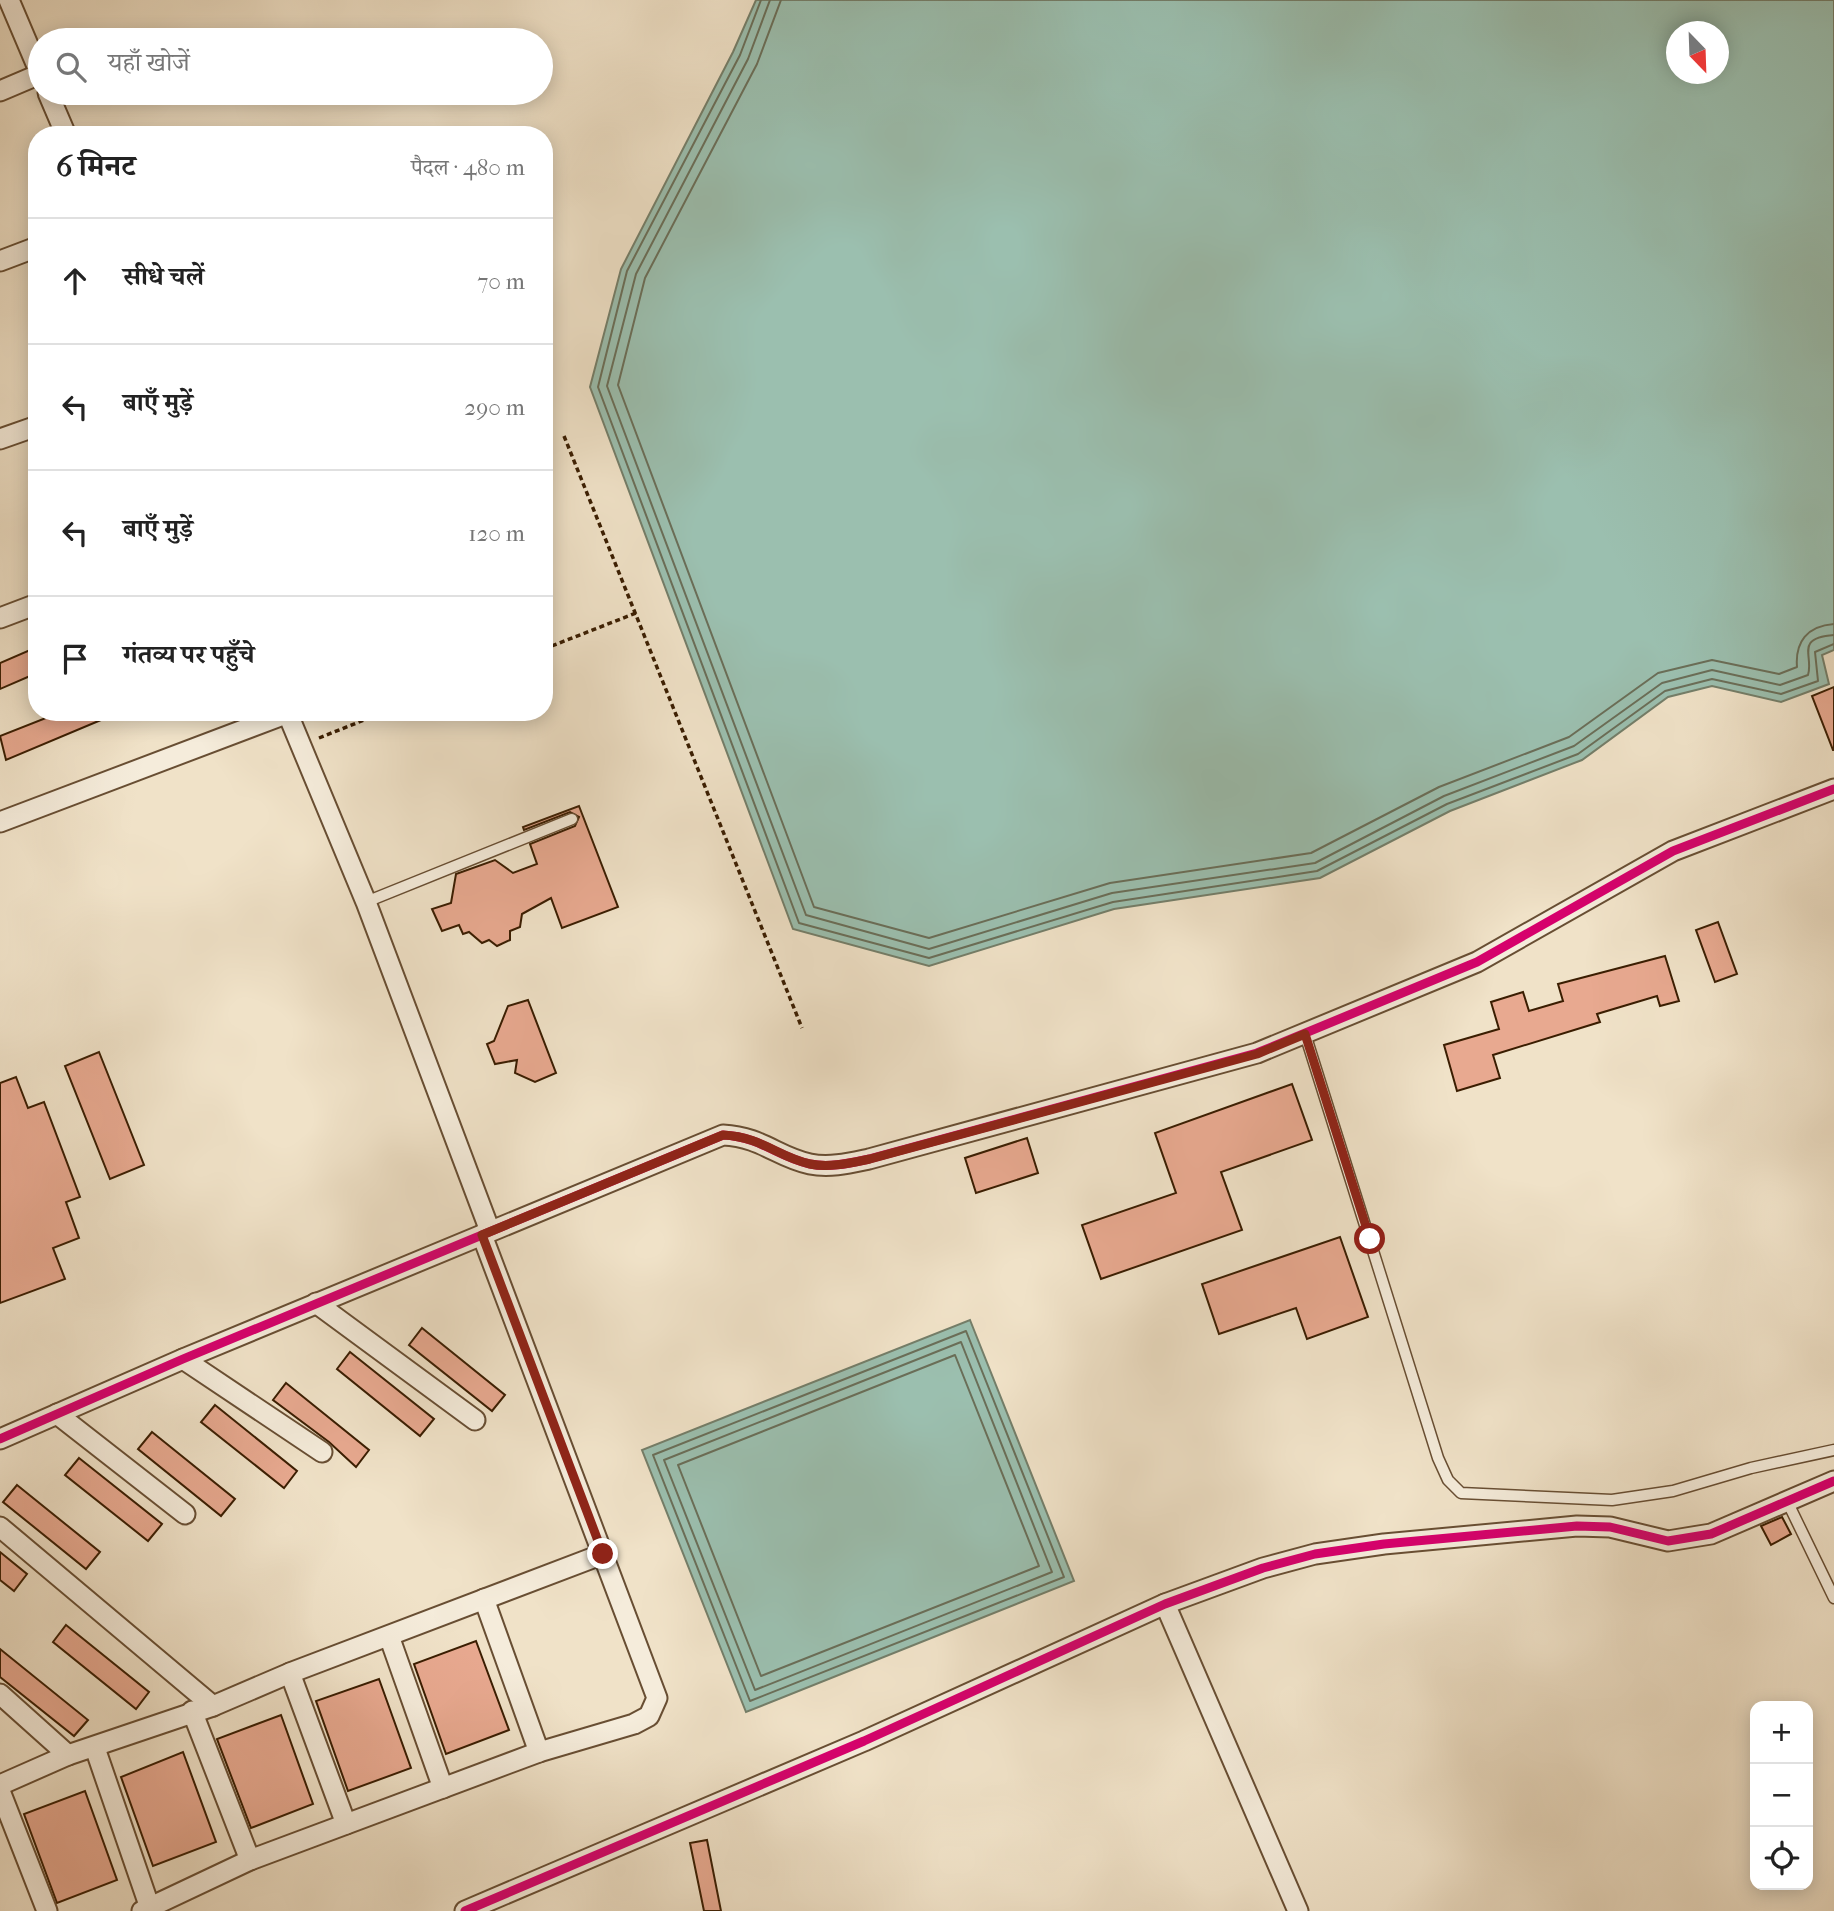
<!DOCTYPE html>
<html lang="hi">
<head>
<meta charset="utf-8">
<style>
	:root { --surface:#fff; --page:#f6f6f6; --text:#222; --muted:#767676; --line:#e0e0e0 }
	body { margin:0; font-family:"IM FELL French Canon","Noto Serif Devanagari",serif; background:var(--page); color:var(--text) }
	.controls { position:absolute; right:21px; bottom:21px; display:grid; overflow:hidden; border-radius:14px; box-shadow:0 4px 18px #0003 }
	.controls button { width:63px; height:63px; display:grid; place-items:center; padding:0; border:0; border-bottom:2px solid var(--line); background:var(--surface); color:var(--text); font:35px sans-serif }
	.compass { position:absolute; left:1666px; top:21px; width:63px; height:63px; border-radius:50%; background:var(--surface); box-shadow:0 4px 18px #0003; rotate:157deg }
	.stop { position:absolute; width:21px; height:21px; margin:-16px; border:5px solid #8f2418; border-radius:50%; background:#fff }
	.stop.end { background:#8f2418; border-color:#fff; box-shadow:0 2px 7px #0008 }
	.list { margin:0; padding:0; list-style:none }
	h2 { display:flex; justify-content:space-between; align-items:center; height:91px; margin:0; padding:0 28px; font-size:30px }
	h2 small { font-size:23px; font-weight:400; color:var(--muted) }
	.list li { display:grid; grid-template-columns:46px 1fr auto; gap:21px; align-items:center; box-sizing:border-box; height:126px; padding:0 28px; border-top:2px solid var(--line) }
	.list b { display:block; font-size:26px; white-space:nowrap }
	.list em { font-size:23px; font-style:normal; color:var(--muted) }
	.icon { flex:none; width:38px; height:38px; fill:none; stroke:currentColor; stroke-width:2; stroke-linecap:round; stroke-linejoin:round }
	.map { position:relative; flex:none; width:1834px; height:1911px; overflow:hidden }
	.search { position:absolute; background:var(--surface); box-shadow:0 4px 18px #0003; left:28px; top:28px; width:525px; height:77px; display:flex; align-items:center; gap:18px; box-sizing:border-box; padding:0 24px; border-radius:38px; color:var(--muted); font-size:26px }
	.panel { position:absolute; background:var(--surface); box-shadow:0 4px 18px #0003; left:28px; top:126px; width:525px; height:595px; border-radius:28px }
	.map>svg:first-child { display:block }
	.water { fill:#9bbfaf; stroke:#747e69; stroke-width:2; fill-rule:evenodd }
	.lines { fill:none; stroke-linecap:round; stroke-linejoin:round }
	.shore { stroke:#6a6e58; stroke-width:2 }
	.building { fill:#e8a990; stroke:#3a1d01; stroke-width:2 }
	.service-casing { stroke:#684e33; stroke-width:13 }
	.minor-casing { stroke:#684e33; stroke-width:23 }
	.path { stroke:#3a1d01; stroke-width:3.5; stroke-dasharray:5 3.5; stroke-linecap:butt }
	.service { stroke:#f5ecdb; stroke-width:10 }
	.minor { stroke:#f5ecdb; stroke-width:19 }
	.cycleway-casing { stroke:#f5ecdb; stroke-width:13 }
	.cycleway { stroke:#d6006c; stroke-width:9 }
	.route { stroke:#8f2418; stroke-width:9 }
</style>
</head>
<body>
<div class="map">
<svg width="1834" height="1911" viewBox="0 0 1834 1911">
	<rect width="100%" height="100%" fill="#f0e2c8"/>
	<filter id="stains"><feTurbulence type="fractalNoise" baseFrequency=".00286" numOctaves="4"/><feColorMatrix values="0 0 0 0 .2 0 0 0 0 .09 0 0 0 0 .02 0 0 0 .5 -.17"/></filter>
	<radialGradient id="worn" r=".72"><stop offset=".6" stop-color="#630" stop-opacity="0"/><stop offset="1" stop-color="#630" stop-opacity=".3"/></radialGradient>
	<!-- water -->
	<g class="water">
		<path d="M756,0H1834V650L1822,655L1829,684L1781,702L1712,686L1668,697L1582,760L1450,811L1320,878L1114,909L929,966L793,929L590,387L621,269L733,52ZM1676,32H1718V74H1676Z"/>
		<polygon points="970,1320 1074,1581 746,1712 642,1450"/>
	</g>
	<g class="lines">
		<!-- shore -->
		<g class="shore">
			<polyline points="761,0 740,55 627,271 598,387 799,923 929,958 1113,902 1317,871 1447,804 1578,754 1665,691 1712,679 1781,694 1818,681 1815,652 1834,644"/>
			<path d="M770,0L748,59L636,274L607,386L806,915L929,949L1112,893L1315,863L1444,796L1574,746L1662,683L1712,670L1780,685L1808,675C1814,656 1794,638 1834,635"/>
			<path d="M781,0L757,64L645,278L618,385L814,907L929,938L1110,883L1311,853L1439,787L1569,737L1658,673L1712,660L1779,674L1797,667C1795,642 1807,626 1834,624"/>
			<polygon points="966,1331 1064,1577 750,1701 653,1455"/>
			<polygon points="961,1342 1052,1572 755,1690 664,1460"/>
			<polygon points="955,1355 1039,1566 761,1676 678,1465"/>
		</g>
	</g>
	<!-- building -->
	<g class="building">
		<polygon points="37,647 37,673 0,689 0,663"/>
		<polygon points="1834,687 1834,750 1833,750 1812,696"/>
		<polygon points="61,712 120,712 6,760 0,736"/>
		<polygon points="579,806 618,907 562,928 551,898 522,914 520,927 510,931 510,940 497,946 489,940 482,943 469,932 463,934 459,925 442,931 432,909 451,903 456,874 495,860 513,873 537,864 530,844 575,826 579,817 570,812 524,830 523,827"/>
		<polygon points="1718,922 1737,974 1715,982 1696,930"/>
		<polygon points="1665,956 1679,1001 1660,1006 1657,996 1597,1014 1600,1022 1493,1055 1500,1078 1457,1091 1444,1045 1499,1029 1491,1002 1523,992 1529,1011 1563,1001 1558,984"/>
		<polygon points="528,1000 556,1073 535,1082 515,1073 517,1060 495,1064 487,1044 494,1041 508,1006"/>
		<polygon points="99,1052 144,1165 110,1179 65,1066"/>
		<polygon points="16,1077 28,1108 44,1102 80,1197 66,1202 79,1238 53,1248 65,1279 0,1303 0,1083"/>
		<polygon points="1292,1084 1312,1140 1221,1172 1242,1230 1101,1279 1082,1225 1176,1193 1155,1133"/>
		<polygon points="1027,1138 1038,1173 976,1193 965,1158"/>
		<polygon points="1340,1237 1368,1317 1307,1339 1296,1308 1219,1334 1202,1284"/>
		<polygon points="422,1328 505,1395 492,1411 409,1345"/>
		<polygon points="350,1352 434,1419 420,1436 337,1369"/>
		<polygon points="286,1383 369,1450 356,1467 329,1442 273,1400"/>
		<polygon points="215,1405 297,1471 284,1488 201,1422"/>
		<polygon points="152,1432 235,1499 221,1516 138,1449"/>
		<polygon points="79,1458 162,1524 148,1541 65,1475"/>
		<polygon points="17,1485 100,1552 86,1569 3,1502"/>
		<polygon points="1782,1517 1791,1534 1771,1545 1761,1526"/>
		<polygon points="0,1552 27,1574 14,1591 0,1580"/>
		<polygon points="66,1625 149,1692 136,1709 53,1642"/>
		<polygon points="476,1641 509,1730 446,1754 414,1664"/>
		<polygon points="0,1649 88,1720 74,1736 0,1677"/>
		<polygon points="379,1679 411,1768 348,1791 316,1701"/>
		<polygon points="281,1715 313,1804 251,1828 217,1739"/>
		<polygon points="183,1752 216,1842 153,1866 121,1777"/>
		<polygon points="85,1791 117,1880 57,1903 24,1814"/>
		<polygon points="707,1840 721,1911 704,1911 690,1843"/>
	</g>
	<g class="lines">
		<defs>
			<g id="service">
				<polyline points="366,902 572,819"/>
				<polyline points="1305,1034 1438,1458 1448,1480 1461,1493 1612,1500 1673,1491 1751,1468 1834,1450"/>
				<polyline points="1787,1501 1834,1598"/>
			</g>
			<g id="minor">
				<polyline points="9,0 40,73"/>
				<polyline points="0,91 40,74"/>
				<polyline points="48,93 66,135"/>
				<polyline points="0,261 37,247"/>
				<polyline points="0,439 37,426"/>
				<polyline points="0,618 37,604"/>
				<polyline points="287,712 366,902 490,1231"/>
				<polyline points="0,822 288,713"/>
				<polyline points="316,1303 475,1420"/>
				<polyline points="183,1359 322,1452"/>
				<polyline points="57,1414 185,1514"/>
				<path d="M0,1439L183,1359L723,1135C762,1137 777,1157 810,1164C830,1168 850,1163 869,1159L1257,1053L1477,962L1673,851L1834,789"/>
				<polyline points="0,1527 213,1706"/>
				<polyline points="484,1599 539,1752"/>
				<polyline points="1165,1604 1298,1911"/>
				<polyline points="389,1636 443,1788"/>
				<polyline points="290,1673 346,1824"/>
				<polyline points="0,1694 68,1755"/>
				<polyline points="192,1711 250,1860"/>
				<polyline points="95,1748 150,1908"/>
				<polyline points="0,1785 68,1755 213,1706 290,1673 603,1554"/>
				<polyline points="0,1791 47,1911"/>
				<polyline points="142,1911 250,1860 539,1752 634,1724 649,1716 657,1698 482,1235"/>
				<polyline points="465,1911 864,1741 1165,1604 1263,1568 1315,1554 1384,1544 1577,1526 1610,1527 1668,1541 1711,1534 1834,1481"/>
			</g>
		</defs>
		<!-- service casing -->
		<use href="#service" class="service-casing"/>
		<!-- minor casing -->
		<use href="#minor" class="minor-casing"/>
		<!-- path -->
		<g class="path">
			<polyline points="564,436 802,1028"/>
			<polyline points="544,649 636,613"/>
			<polyline points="319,738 384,712"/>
		</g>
		<!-- service -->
		<use href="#service" class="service"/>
		<!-- minor -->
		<use href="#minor" class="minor"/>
		<defs>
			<g id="cycleway">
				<path d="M0,1439L183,1359L723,1135C762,1137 777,1157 810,1164C830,1168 850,1163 869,1159L1257,1053L1477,962L1673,851L1834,789"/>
				<polyline points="465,1911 864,1741 1165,1604 1263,1568 1315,1554 1384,1544 1577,1526 1610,1527 1668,1541 1711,1534 1834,1481"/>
			</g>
		</defs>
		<!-- cycleway casing -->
		<use href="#cycleway" class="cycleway-casing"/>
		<!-- cycleway -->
		<use href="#cycleway" class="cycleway"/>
	</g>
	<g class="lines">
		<!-- route -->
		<path class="route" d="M603,1554L482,1235L723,1135C762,1137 778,1157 810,1164C830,1168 850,1163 870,1159L1257,1054L1305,1034L1370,1239"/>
	</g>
	<rect width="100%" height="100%" filter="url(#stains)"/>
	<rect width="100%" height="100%" fill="url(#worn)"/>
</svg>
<div class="controls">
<button>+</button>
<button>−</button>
<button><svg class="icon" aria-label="locate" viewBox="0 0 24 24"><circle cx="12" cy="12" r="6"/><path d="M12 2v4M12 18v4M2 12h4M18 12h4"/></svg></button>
</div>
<svg class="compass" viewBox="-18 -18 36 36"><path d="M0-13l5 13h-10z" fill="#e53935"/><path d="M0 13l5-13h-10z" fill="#767676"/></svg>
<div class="stop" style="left:1370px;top:1239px"></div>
<div class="stop end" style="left:603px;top:1554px"></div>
<div class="search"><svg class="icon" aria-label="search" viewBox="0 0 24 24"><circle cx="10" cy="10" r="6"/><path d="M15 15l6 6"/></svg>यहाँ खोजें</div>
<section class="panel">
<h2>6 मिनट<small>पैदल · 480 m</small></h2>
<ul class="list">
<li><svg class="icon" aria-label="ahead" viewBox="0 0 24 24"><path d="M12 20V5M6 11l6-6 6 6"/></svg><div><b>सीधे चलें</b></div><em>70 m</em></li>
<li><svg class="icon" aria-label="left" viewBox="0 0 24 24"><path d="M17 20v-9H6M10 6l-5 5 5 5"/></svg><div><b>बाएँ मुड़ें</b></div><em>290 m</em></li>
<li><svg class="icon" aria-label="left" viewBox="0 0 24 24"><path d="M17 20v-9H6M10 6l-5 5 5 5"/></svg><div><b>बाएँ मुड़ें</b></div><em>120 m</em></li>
<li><svg class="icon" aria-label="arrive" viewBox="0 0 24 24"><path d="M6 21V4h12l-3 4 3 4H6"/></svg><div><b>गंतव्य पर पहुँचे</b></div></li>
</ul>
</section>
</div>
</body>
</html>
